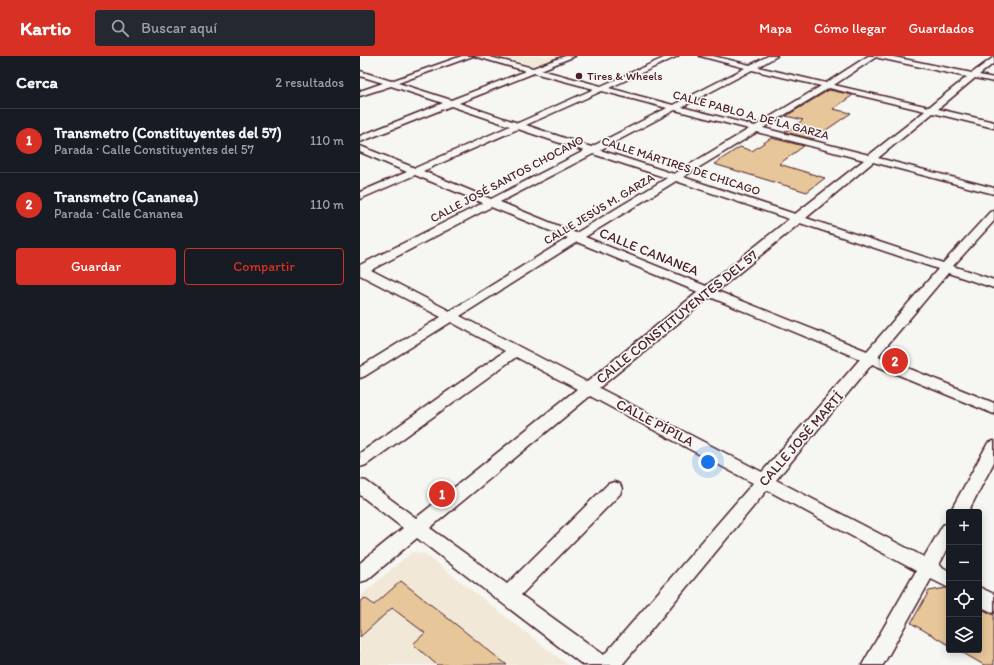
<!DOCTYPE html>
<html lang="es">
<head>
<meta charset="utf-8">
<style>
	:root { --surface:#171b24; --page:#242831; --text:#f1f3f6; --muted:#9ea1a6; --line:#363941; --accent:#d93025 }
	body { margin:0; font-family:Itim,sans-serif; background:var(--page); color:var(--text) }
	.controls { position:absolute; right:12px; bottom:12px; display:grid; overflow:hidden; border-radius:4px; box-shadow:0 2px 10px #0003 }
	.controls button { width:36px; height:36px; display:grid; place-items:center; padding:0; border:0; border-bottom:1px solid var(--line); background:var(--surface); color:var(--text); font:20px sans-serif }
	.you { position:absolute; left:348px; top:406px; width:14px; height:14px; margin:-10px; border:3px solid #fff; border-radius:50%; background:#1a73e8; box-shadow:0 0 0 6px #1a73e833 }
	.badge { display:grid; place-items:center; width:26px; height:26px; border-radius:50%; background:var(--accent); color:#fff; font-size:13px; font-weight:700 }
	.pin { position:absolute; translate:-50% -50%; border:2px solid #fff; box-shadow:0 1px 4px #0006 }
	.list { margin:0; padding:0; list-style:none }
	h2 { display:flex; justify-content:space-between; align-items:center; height:52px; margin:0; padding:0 16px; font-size:17px }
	h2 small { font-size:13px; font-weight:400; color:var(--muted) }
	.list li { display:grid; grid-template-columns:26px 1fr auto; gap:12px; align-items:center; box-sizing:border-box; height:64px; padding:0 16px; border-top:1px solid var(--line) }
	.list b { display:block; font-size:15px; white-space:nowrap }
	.list p { margin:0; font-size:13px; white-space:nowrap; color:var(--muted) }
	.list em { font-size:13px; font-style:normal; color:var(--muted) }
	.actions { display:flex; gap:8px; padding:12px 16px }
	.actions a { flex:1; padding:9px 0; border:1px solid var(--accent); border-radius:4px; text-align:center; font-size:14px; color:var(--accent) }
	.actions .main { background:var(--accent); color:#fff }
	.icon { flex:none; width:22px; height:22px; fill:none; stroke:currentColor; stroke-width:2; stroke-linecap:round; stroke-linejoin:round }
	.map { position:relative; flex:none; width:634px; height:609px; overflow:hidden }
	header { display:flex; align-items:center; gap:24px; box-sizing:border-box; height:56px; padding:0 20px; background:var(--accent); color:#fff }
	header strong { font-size:19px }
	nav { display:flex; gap:22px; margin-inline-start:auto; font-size:14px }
	.search { width:280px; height:36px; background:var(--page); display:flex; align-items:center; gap:10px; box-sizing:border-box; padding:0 14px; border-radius:4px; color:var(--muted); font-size:15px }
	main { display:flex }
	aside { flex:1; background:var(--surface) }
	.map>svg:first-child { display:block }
	.built { fill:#f2e8d7 }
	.building { fill:#e7c699; stroke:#4a1f2b }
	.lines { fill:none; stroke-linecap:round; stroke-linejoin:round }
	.minor-casing { stroke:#4a1f2b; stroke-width:3 }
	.minor { fill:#f6f6f2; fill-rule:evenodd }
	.poi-dot { fill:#4a1f2b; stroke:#f6f6f2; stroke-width:1.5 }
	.labels { text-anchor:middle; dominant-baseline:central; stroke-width:3.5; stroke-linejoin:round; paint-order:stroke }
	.far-poi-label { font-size:12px; fill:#4a1f2b; stroke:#f6f6f2; text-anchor:start }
	.far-street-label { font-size:12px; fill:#4a1f2b; stroke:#f6f6f2 }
	.street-label { font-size:14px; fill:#4a1f2b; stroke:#f6f6f2 }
</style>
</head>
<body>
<header>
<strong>Kartio</strong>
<div class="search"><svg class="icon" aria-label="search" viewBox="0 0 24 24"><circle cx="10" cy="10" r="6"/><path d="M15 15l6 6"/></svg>Buscar aquí</div>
<nav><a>Mapa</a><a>Cómo llegar</a><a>Guardados</a></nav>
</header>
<main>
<aside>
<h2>Cerca<small>2 resultados</small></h2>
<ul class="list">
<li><span class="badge">1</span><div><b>Transmetro (Constituyentes del 57)</b><p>Parada · Calle Constituyentes del 57</p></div><em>110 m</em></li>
<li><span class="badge">2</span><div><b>Transmetro (Cananea)</b><p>Parada · Calle Cananea</p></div><em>110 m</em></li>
</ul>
<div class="actions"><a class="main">Guardar</a><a>Compartir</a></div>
</aside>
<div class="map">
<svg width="634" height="609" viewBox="0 0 634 609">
	<rect width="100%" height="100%" fill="#f6f6f2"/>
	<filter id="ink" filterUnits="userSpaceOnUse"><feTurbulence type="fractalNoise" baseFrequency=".025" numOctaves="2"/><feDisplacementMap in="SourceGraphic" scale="8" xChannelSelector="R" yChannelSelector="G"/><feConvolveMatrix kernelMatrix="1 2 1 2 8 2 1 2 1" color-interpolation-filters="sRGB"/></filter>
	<g filter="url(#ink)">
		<!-- built -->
		<g class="built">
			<polygon points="138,0 205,0 179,11"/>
			<polygon points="52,496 65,498 208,609 0,609 0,540"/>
		</g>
		<!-- building -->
		<g class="building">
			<polygon points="469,34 493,39 473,53 491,57 453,83 425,76 443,64 426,60"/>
			<polygon points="411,82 444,90 419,108 465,122 447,136 354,108 380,91 392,95"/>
			<polygon points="41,525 147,609 77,609 53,588 65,577 32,552 0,581 0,546 5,542 14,549"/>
			<polygon points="586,532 589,533 589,589 551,567 569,535"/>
			<polygon points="619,552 634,559 634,609 624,609 598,594 619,594"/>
		</g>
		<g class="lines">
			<defs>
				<g id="minor">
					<path d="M102,0H113L38,27L91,44L166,15L114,0H126L173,12L205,0H215L181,14L241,30L308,0H318L249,32L313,49L385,12L340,0H353L390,9L408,0H417L398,11L466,27L508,0H529L612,17L634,1V7L619,19L634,22V26L615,22L578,53L634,66V72L573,57L518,102L634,132V138L513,106L446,162L583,207L630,156L634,155V165L593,210L634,224V232L588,217L518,300L634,347V358L512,308L416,424L564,501L583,469L589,467V490L579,509L589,515V532L571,523L523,609H502L556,515L407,434L262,609H223L57,482L7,524L0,526V507L43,472L0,439V424L6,425L56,462L217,333L156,301L6,409L0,411V397L145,295L91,266L5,320L0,322V311L81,261L0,219V209L123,147L55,119L0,143V136L47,116L0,96V90L55,112L150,70L91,50L0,86V80L83,47L31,30L0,40V35L23,27L0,20V15L31,25ZM516,1L519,2L607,21L569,51L474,29ZM392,14L461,30L395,70L322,51ZM174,17L234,33L158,67L99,47ZM469,32L565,55L509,99L403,72ZM242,35L307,52L231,91L166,69ZM315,54L389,73L314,118L240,94ZM158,73L224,95L131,143L63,115ZM397,76L504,104L435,158L323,121ZM233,98L307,122L216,177L140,146ZM316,125L429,163L346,230L225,181ZM131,151L208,182L90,255L11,214ZM440,167L578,213L507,295L357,235ZM217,186L338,236L227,326L100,260ZM350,241L500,303L402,416L239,332ZM230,340L393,427L244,599L161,539L260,438L262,433L260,428L254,426L248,428L147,528L70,472Z"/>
					<polygon points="634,385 634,406 608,456 590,456 628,387"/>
					<polygon points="619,531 634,538 634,557 619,550"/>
				</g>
			</defs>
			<!-- minor casing -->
			<use href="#minor" class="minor-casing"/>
			<!-- minor -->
			<use href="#minor" class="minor"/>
		</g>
	</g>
	<!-- markers -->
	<circle class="poi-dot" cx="219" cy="20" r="4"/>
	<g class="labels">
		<!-- far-poi labels -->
		<g class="far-poi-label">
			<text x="227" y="20">Tires &amp; Wheels</text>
		</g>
		<!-- far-street labels -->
		<g class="far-street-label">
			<text transform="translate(391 59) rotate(15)">CALLE PABLO A. DE LA GARZA</text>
			<text transform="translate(321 110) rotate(18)">CALLE MÁRTIRES DE CHICAGO</text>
			<text transform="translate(147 123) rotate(-28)">CALLE JOSÉ SANTOS CHOCANO</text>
			<text transform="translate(239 153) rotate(-31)">CALLE JESÚS M. GARZA</text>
		</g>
		<!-- street labels -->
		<g class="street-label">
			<text transform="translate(289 196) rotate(22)">CALLE CANANEA</text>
			<text transform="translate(317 261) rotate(-39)">CALLE CONSTITUYENTES DEL 57</text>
			<text transform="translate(295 367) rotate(28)">CALLE PÍPILA</text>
			<text transform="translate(441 383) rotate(-49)">CALLE JOSÉ MARTÍ</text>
		</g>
	</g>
</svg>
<div class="controls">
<button>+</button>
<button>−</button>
<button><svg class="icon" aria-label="locate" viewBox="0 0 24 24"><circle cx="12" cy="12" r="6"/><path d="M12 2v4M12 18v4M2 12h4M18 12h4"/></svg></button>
<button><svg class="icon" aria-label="layers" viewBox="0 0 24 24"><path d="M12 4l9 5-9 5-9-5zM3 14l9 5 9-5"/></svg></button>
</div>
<div class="you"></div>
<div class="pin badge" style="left:82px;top:438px">1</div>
<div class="pin badge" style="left:535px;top:305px">2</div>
</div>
</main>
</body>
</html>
